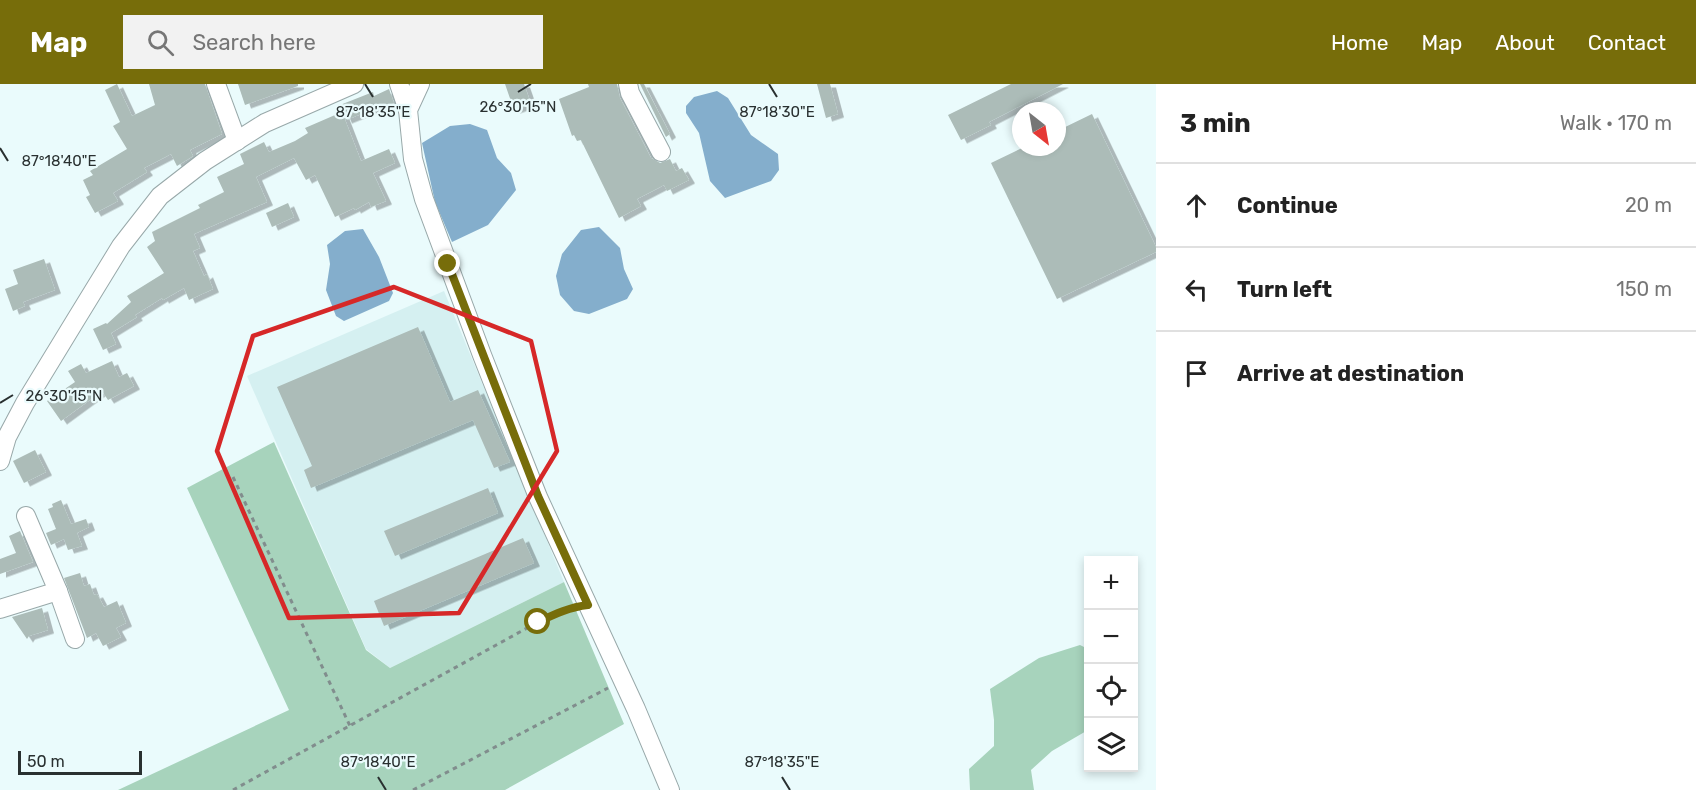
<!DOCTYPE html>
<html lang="en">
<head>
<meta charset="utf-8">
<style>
	:root { --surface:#fff; --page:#f2f2f2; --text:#222; --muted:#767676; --line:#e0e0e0; --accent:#776d0a }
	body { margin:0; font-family:Rubik,sans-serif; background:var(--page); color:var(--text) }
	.controls { position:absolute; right:18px; bottom:18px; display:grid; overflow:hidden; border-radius:0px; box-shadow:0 3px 9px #0003 }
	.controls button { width:54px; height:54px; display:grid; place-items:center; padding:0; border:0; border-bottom:2px solid var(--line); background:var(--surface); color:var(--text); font:30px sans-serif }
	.compass { position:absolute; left:1012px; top:18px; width:54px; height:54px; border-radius:50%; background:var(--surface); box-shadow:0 3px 9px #0003; rotate:149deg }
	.scale { position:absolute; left:18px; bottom:15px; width:124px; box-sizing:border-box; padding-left:6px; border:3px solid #293030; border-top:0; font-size:16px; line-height:21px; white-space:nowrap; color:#293030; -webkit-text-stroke:4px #eafbfc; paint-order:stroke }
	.stop { position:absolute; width:18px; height:18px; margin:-14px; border:4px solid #776d0a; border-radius:50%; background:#fff }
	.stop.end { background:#776d0a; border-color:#fff; box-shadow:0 2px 6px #0008 }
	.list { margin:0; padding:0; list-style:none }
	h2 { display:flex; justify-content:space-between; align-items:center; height:78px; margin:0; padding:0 24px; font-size:26px }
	h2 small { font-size:20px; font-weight:400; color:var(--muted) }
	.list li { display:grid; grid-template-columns:39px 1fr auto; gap:18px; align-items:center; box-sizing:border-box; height:84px; padding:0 24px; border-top:2px solid var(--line) }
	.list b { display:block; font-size:22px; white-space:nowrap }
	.list em { font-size:20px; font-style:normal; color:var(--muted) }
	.icon { flex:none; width:33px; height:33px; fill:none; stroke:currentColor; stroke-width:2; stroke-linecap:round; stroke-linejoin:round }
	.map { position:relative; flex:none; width:1156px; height:706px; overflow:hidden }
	header { display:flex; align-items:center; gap:36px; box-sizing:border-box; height:84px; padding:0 30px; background:var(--accent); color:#fff }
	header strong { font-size:28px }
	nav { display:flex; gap:33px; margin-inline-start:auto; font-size:21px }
	.search { width:420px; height:54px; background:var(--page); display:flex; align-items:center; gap:15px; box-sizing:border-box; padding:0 21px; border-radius:0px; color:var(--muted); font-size:22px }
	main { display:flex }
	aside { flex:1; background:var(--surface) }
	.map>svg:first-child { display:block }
	.built { fill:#d5f0f1 }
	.green { fill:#a7d3bc }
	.water { fill:#84aecc }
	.building { fill:#acbcb8; filter:url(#shadow) }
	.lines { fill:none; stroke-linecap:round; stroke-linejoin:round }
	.minor-casing { stroke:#98a8a9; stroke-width:20 }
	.path { stroke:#818d8d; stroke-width:3; stroke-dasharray:4.5 4.5; stroke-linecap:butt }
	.minor { stroke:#fff; stroke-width:18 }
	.route { stroke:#776d0a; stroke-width:8 }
	.marked { fill:none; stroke:#d62828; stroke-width:4.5; stroke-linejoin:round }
	.ticks { fill:none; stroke:#293030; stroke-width:2 }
	.ticks-label { font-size:15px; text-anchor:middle; fill:#293030; stroke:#eafbfc; stroke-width:4.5; stroke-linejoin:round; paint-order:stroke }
</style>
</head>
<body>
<header>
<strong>Map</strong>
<div class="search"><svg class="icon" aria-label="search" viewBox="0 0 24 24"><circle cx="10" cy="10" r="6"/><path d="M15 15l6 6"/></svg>Search here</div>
<nav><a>Home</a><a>Map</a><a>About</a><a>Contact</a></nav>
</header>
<main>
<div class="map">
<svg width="1156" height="706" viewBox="0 0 1156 706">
	<defs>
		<filter id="shadow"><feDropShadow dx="6" dy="3.5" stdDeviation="0" flood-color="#0004"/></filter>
	</defs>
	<rect width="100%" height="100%" fill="#eafbfc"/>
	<!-- built -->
	<polygon class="built" points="444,207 564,498 390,584 366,565 247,292"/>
	<!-- green -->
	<g class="green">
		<polygon points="274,358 366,566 390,584 564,498 624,640 505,706 118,706 289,626 187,404"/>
		<polygon points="1080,561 1088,565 1088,646 1052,667 1031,686 1034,706 970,706 969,685 994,662 994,636 990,605 1039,574"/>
	</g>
	<!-- water -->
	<g class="water">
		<polygon points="717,7 728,14 751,51 778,70 779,86 771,97 725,114 710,97 699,49 686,29 686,22 694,13"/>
		<polygon points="470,40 487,46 497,74 511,89 516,106 488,141 452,158 435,118 422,59 450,42"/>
		<polygon points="599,143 620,164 624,185 633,205 627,215 589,230 574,227 560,211 556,192 562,170 581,146"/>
		<polygon points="363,145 379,173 393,209 389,217 344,237 336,232 326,206 330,180 327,161 345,147"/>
	</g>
	<!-- building -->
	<g class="building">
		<polygon points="117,0 132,32 155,21 149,0 205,0 222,50 190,66 193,72 177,82 171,70 144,84 147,88 113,109 118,117 95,129 86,113 90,111 83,96 93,91 90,87 127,65 113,42 120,38 105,6"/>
		<polygon points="238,0 298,0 298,2 245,21"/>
		<polygon points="505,0 524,0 531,20 514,26"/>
		<polygon points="588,0 617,0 620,14 651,74 660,79 670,75 676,87 682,84 689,96 667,107 664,101 637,115 641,122 619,134 581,56 577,57 574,51 572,52 559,15 589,3"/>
		<polygon points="640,0 644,0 670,50 666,53"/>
		<polygon points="817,0 830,0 838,30 826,34"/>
		<polygon points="1011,0 1063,0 989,38 991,41 961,56 948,31"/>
		<polygon points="389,5 394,19 385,23 384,21 346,36 340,21 373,8 374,12"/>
		<polygon points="342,28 361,77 389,65 395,79 373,89 386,117 371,123 369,118 355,126 354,124 335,133 315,91 306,96 294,74 256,93 267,118 194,150 200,164 193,167 204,192 207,190 213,205 189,216 184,204 163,216 162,214 135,231 137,233 111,249 116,260 103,266 93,245 106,239 107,240 131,218 127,212 164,189 147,163 155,157 152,148 200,124 198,121 224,108 217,93 244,80 240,70 264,58 269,68 295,57 308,49 305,44"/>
		<polygon points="1092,30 1156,163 1156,168 1057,215 991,79 1024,63 1057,63 1057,47"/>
		<polygon points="288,119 294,133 272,143 266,129"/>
		<polygon points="44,175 55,206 23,218 25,222 13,227 5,205 18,200 13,186"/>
		<polygon points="418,243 450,318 478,306 510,378 494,384 473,336 311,404 304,386 312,382 277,303"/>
		<polygon points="112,277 119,293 127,289 134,302 108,316 102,307 61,337 47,317 75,298 68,287 81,280 86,289"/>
		<polygon points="35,366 46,388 24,399 13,377"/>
		<polygon points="488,404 498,429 395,472 384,447"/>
		<polygon points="61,416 71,440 86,435 89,443 77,449 82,462 68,466 64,455 51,461 46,449 56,445 48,425 53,423 52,420"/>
		<polygon points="20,447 33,478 0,490 0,475 16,469 9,452"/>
		<polygon points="523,454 534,479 384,542 374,517"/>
		<polygon points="80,489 84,502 90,500 94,511 97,510 104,523 117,517 126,539 116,544 121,553 103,562 96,549 87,554 64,494"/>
		<polygon points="42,524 48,546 29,552 27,555 12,533"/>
	</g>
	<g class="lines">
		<defs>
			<g id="minor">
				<polyline points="216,0 237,57"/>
				<polyline points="399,0 408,26"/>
				<polyline points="420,0 408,26 413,75 424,115 482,271 538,413 636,625 670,706"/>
				<polyline points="628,0 630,9 661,68"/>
				<polyline points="0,377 7,353 25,319 75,237 121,162 160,112 205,77 265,39 354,0"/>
				<polyline points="26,432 58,507 75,555"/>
				<polyline points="0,525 58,507"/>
			</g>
		</defs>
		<!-- minor casing -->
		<use href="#minor" class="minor-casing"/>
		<!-- path -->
		<g class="path">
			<polyline points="233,393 350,642"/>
			<polyline points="233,706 538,538 572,523"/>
			<polyline points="413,706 608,604"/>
		</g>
		<!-- minor -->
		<use href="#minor" class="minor"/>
	</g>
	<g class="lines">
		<!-- route -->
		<path class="route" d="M448,180L538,412L588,521C570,523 555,530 538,538"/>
	</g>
	<!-- marked area -->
	<path class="marked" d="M394,203L531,257L557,367L459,529L289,534L217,367L253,252Z"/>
	<!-- ticks -->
	<path class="ticks" d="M365,0L373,13M769,0L777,13M518,8L531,0M0,64L8,77M0,319L13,311M378,693L386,706M782,693L790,706"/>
	<g class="ticks-label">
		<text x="518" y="28">26°30'15"N</text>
		<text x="777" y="33">87°18'30"E</text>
		<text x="373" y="33">87°18'35"E</text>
		<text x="59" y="82">87°18'40"E</text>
		<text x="64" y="317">26°30'15"N</text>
		<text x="378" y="683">87°18'40"E</text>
		<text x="782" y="683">87°18'35"E</text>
	</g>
</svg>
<div class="controls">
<button>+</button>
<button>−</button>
<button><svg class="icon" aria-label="locate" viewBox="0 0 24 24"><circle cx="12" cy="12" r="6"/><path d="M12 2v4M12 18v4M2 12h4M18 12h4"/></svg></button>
<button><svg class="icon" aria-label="layers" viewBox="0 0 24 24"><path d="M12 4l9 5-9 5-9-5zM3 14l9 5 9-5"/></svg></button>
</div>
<svg class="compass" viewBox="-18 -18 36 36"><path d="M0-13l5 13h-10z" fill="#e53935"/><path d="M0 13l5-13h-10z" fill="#767676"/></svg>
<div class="scale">50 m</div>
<div class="stop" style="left:538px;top:538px"></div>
<div class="stop end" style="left:448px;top:180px"></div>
</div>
<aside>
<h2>3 min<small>Walk · 170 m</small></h2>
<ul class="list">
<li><svg class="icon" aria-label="ahead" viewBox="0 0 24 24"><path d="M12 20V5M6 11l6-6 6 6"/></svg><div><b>Continue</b></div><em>20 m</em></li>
<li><svg class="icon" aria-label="left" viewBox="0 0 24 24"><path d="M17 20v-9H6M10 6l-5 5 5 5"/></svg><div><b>Turn left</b></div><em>150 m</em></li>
<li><svg class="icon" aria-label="arrive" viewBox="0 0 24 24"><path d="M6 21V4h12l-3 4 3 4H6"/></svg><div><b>Arrive at destination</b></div></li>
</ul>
</aside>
</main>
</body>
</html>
